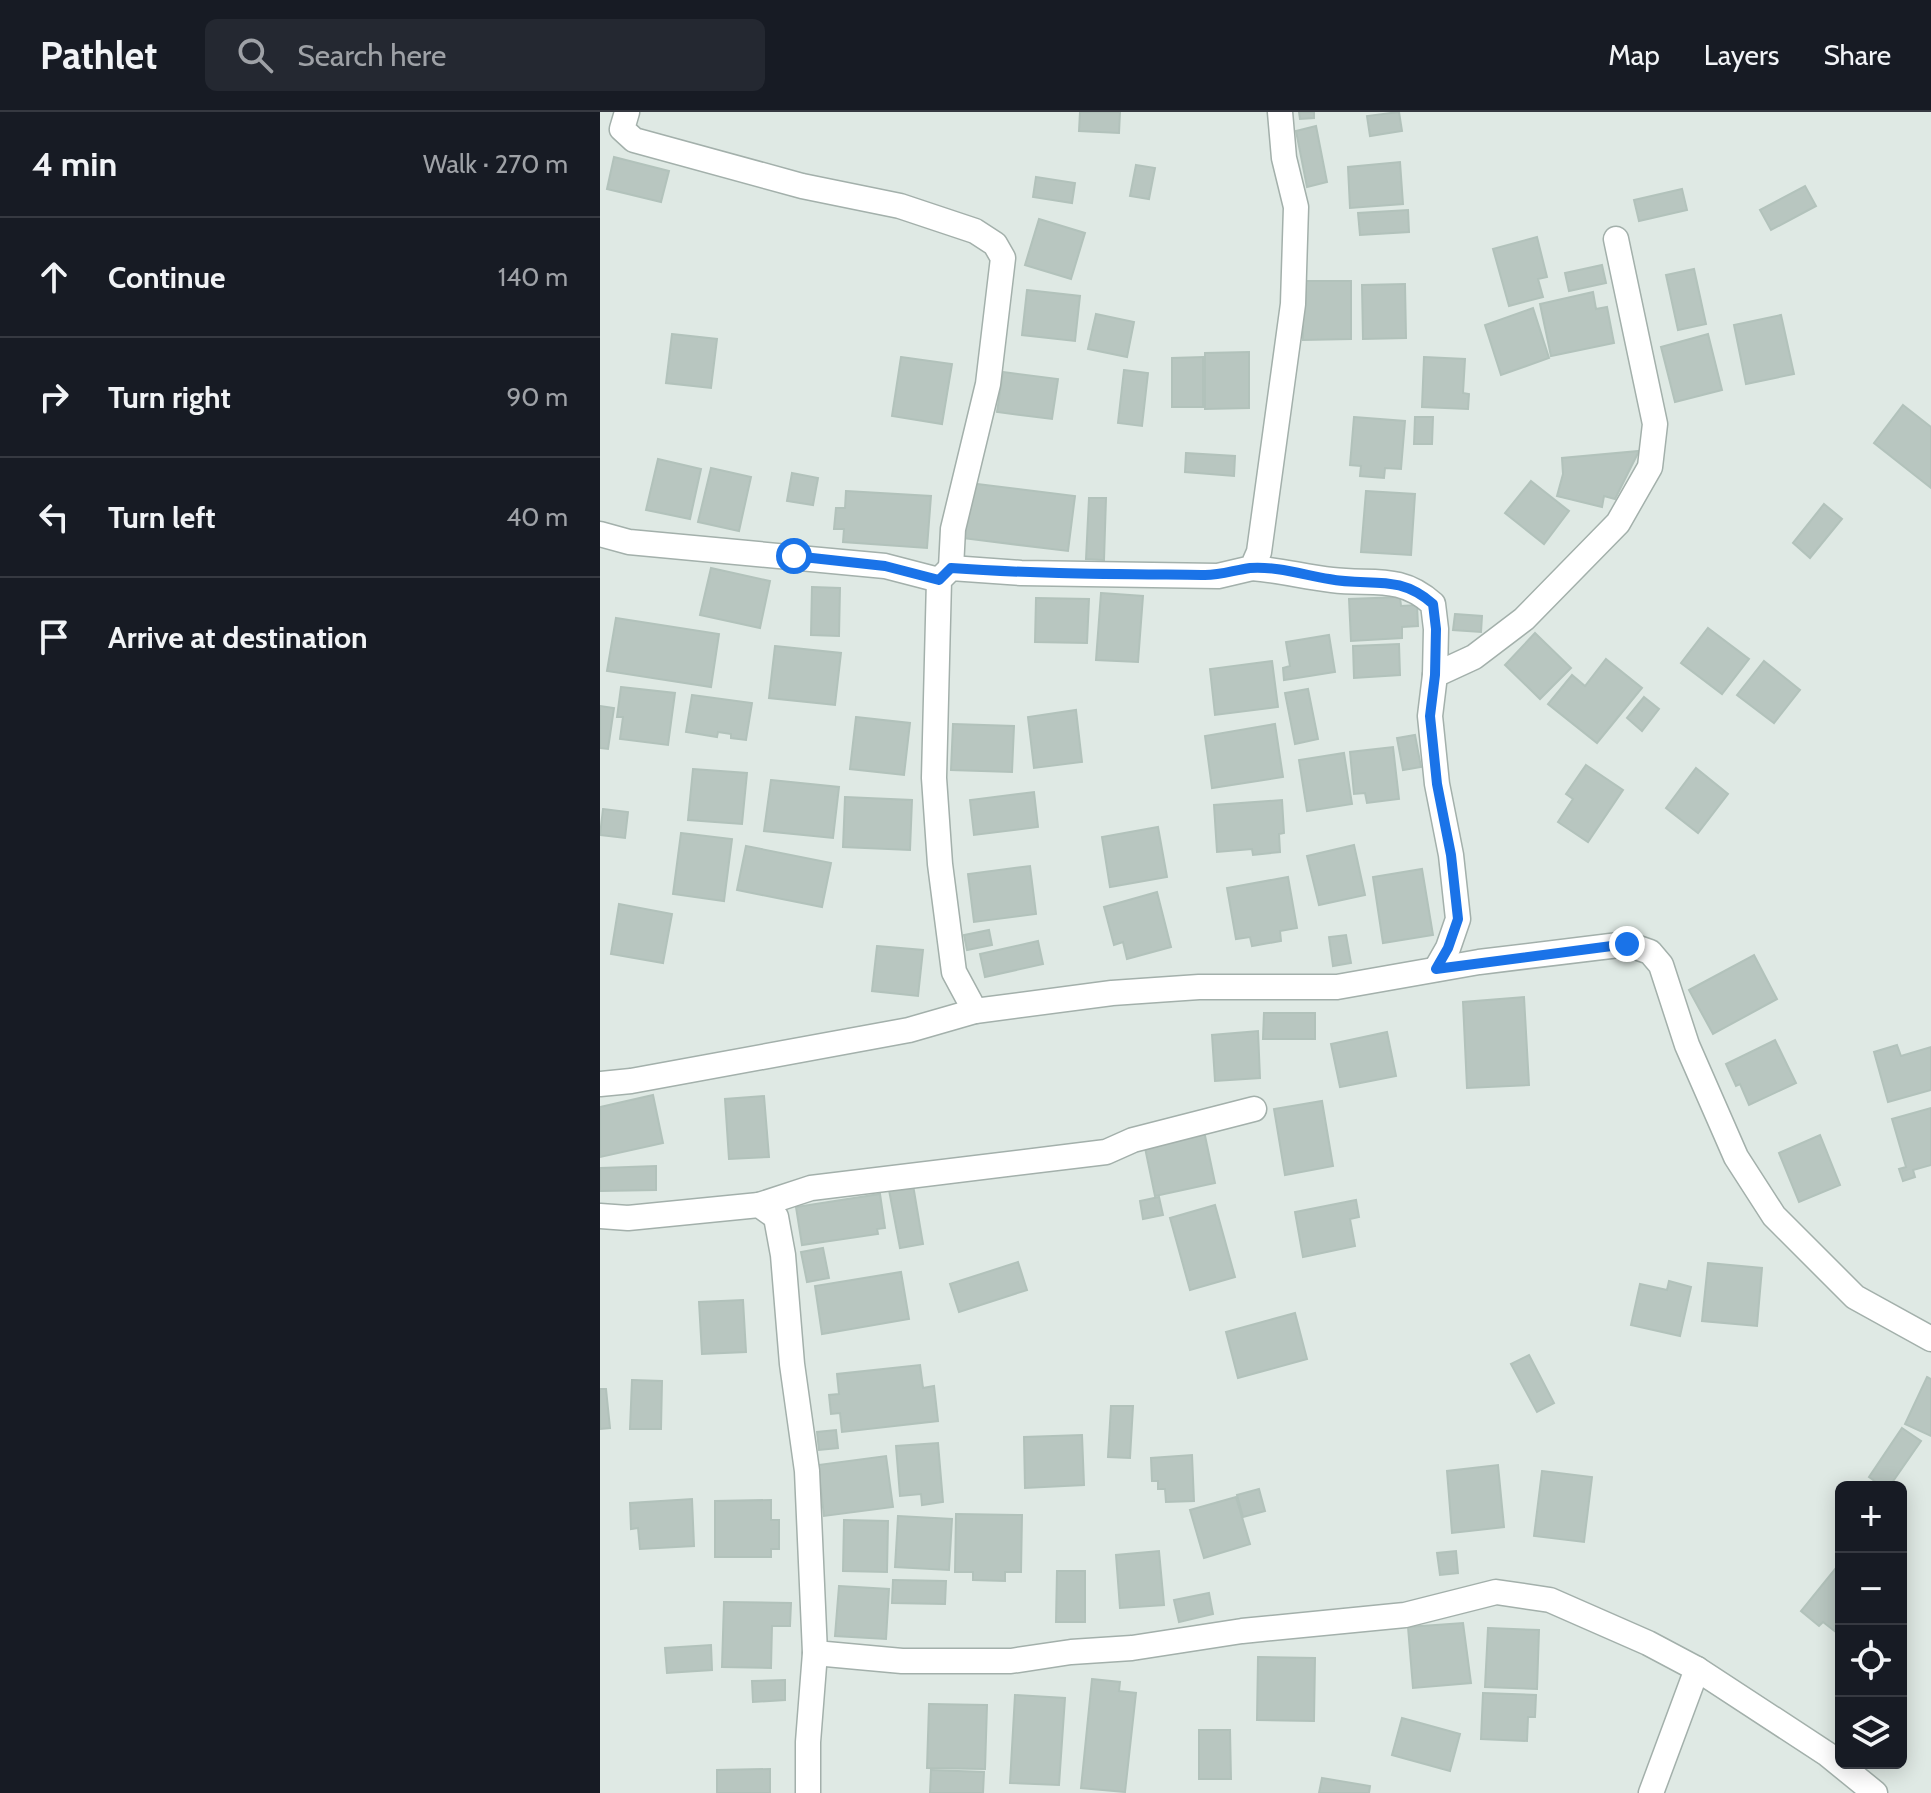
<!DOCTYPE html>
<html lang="en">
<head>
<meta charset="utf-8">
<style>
	:root { --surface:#171b24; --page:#242831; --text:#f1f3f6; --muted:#9ea1a6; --line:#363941 }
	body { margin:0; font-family:Cabin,sans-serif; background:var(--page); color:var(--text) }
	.controls { position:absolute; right:24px; bottom:24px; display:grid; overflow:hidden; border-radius:12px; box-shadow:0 4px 20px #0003 }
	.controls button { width:72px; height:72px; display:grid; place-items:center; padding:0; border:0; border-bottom:2px solid var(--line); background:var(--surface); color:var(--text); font:40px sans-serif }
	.stop { position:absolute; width:24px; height:24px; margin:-18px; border:6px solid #1a73e8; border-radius:50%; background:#fff }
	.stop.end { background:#1a73e8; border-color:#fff; box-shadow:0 2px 8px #0008 }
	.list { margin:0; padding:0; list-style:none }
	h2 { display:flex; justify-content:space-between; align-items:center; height:104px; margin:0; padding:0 32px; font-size:34px }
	h2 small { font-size:26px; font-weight:400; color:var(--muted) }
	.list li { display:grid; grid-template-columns:52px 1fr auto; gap:24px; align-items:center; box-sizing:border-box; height:120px; padding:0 32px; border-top:2px solid var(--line) }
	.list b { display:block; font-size:30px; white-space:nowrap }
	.list em { font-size:26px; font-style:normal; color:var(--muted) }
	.icon { flex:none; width:44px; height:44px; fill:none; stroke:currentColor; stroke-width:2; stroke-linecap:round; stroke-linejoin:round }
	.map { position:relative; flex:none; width:1331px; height:1681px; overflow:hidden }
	header { display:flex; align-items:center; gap:48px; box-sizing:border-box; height:112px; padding:0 40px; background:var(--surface); border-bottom:2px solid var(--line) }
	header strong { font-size:38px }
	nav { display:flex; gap:44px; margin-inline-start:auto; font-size:28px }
	.search { width:560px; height:72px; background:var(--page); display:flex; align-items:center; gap:20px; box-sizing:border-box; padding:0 28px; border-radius:12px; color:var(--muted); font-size:30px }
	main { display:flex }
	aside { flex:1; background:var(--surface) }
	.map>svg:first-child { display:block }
	.building { fill:#b8c6c0; stroke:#b2c2bb; stroke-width:2 }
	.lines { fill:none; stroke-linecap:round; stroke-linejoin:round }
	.minor-casing { stroke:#a3b0ab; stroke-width:27 }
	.minor { stroke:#fff; stroke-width:24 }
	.route { stroke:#1a73e8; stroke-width:10 }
</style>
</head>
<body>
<header>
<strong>Pathlet</strong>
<div class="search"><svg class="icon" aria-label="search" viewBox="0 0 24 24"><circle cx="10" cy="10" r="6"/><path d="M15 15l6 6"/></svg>Search here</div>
<nav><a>Map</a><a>Layers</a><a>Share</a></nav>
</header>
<main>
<aside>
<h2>4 min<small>Walk · 270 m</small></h2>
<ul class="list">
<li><svg class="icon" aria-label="ahead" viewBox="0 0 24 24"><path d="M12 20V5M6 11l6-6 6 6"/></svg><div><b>Continue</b></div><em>140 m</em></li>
<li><svg class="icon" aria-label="right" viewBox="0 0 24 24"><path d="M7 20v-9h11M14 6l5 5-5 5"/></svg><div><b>Turn right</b></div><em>90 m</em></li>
<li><svg class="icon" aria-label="left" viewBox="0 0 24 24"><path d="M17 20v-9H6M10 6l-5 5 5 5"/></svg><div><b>Turn left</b></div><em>40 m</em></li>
<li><svg class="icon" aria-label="arrive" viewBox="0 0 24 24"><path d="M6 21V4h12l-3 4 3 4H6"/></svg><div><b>Arrive at destination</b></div></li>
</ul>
</aside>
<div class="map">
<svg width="1331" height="1681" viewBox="0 0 1331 1681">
	<rect width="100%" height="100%" fill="#dfe9e4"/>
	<!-- building -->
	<g class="building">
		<polygon points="480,0 520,0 519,21 479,19"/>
		<polygon points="699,0 714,0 714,6 700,7"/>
		<polygon points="799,0 802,19 770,24 767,4"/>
		<polygon points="716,14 727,70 707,75 696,19"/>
		<polygon points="14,45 69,59 61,90 7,77"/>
		<polygon points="800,50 803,92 750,96 748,55"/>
		<polygon points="536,53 555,56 549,87 530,84"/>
		<polygon points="436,65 475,71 472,91 433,85"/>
		<polygon points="1205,74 1216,94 1171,118 1160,98"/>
		<polygon points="1082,77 1087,98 1039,109 1034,88"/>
		<polygon points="808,98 809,120 760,123 758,101"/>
		<polygon points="439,107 485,121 471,167 425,153"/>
		<polygon points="937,125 947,165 938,167 943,185 909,194 893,137"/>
		<polygon points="1002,153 1006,171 969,179 965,161"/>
		<polygon points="1094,157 1106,212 1078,218 1066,163"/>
		<polygon points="703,169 751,169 751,227 703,228"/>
		<polygon points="805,172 806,226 763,227 762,173"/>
		<polygon points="427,178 480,184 475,229 422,223"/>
		<polygon points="993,180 996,197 1007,195 1014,231 951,244 940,192"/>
		<polygon points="933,196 949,246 901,263 885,213"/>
		<polygon points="496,202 534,210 527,245 488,237"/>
		<polygon points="1181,203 1194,262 1146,272 1134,213"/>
		<polygon points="72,222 117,227 111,276 66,271"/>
		<polygon points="1108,222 1122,278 1075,290 1061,235"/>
		<polygon points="649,240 649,296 605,297 605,241"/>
		<polygon points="301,245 352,252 342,312 292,304"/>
		<polygon points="603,245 603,295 572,295 572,246"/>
		<polygon points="824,245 865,247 863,281 869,282 868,297 822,295"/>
		<polygon points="524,258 548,261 542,314 518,311"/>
		<polygon points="403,260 458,267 452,307 397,300"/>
		<polygon points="1303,293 1331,315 1331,376 1274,331"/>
		<polygon points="754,305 805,309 801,357 785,356 784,366 760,364 761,354 750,353"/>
		<polygon points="815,305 833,305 832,332 814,332"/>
		<polygon points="1039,339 1015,387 1004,384 1002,395 957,384 963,362 962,346"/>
		<polygon points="586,341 635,344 634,364 585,360"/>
		<polygon points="58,347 101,357 90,407 46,398"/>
		<polygon points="111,356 151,365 139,419 98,410"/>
		<polygon points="192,361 218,366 213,393 187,389"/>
		<polygon points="931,369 969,399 944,432 905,401"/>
		<polygon points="369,371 475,384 468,439 362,426"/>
		<polygon points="246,379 331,384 327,436 243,430 244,417 234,417 236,396 245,396"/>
		<polygon points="766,379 815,382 811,443 761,440"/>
		<polygon points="489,386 506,386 504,448 486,447"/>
		<polygon points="1224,392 1242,407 1210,446 1193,431"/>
		<polygon points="111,456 170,469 160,516 100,503"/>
		<polygon points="212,475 240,476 239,524 211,523"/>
		<polygon points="501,481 543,484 538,550 496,548"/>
		<polygon points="800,485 801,494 817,493 818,514 802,515 802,526 751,529 749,487"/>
		<polygon points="436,486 489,487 487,531 435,530"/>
		<polygon points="855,502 882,504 881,520 853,518"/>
		<polygon points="16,506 119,522 111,575 7,559"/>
		<polygon points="1108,516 1149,547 1122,582 1081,551"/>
		<polygon points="935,521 971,556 940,587 905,553"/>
		<polygon points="729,523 735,560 684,568 683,556 690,554 686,530"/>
		<polygon points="799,532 800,563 754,566 753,534"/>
		<polygon points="175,534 241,541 235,593 169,586"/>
		<polygon points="1006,547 1042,576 997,631 948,592 972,563 985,574"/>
		<polygon points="672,549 678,595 615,603 610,557"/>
		<polygon points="1164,549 1200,578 1174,611 1137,583"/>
		<polygon points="21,575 75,581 68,633 20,627 23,605 17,605"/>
		<polygon points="708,577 718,627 695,632 685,581"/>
		<polygon points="92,583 152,591 146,628 131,626 131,622 118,620 117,625 86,620"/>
		<polygon points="1044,585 1059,597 1042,619 1027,606"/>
		<polygon points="0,594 14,596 8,637 0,636"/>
		<polygon points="476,598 482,650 434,656 428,605"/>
		<polygon points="256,605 310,611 304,663 250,657"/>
		<polygon points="353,612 414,614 412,660 351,658"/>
		<polygon points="675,612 683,665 612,676 605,624"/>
		<polygon points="815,623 821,655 803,658 797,626"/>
		<polygon points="793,635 799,687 767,691 765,681 754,682 750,640"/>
		<polygon points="744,641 752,692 707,699 699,648"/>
		<polygon points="986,653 1023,678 988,730 958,710 973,687 966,682"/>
		<polygon points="1096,656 1128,682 1098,721 1066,696"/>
		<polygon points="93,657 147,661 142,712 88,708"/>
		<polygon points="171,668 239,675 233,726 164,719"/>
		<polygon points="434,680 438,715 374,723 370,688"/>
		<polygon points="245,685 312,688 310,738 243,735"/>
		<polygon points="682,688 684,721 679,722 680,740 653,743 652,737 617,740 614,693"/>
		<polygon points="3,697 28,700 25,726 0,723"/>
		<polygon points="558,715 567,765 510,775 502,725"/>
		<polygon points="81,721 132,727 124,789 73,782"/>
		<polygon points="754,733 765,783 719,793 707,744"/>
		<polygon points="146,734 231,751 222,795 137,778"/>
		<polygon points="430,754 436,802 374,810 368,762"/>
		<polygon points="822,757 833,823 783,831 773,765"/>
		<polygon points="688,765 697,816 680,819 681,829 652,834 650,825 636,827 627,776"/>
		<polygon points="557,780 571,835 527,847 523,830 514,833 504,795"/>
		<polygon points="19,792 72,802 63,851 11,842"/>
		<polygon points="389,818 392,833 367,838 364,823"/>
		<polygon points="746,823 751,851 733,854 729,825"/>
		<polygon points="438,829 443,852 385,865 380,842"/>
		<polygon points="277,834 323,838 318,884 272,879"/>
		<polygon points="1154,843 1177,887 1113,922 1089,878"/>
		<polygon points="924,885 929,973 867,976 863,890"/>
		<polygon points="664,901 715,901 715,927 663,927"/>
		<polygon points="658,919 660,966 615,969 612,923"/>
		<polygon points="787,920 796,964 740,975 731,932"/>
		<polygon points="1175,928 1196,971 1149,993 1140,972 1136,974 1126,952"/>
		<polygon points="1297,933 1301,944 1331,935 1331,978 1288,990 1274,940"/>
		<polygon points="53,983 63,1031 0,1045 0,995"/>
		<polygon points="164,984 169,1045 129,1047 125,987"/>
		<polygon points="722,989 733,1054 685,1063 674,997"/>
		<polygon points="1331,996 1331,1053 1313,1058 1315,1065 1303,1069 1299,1057 1306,1055 1292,1007"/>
		<polygon points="604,1019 615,1071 555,1084 544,1031"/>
		<polygon points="1220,1023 1240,1073 1199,1090 1179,1041"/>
		<polygon points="56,1054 56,1078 0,1079 0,1056"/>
		<polygon points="313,1073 323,1132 300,1136 289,1078"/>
		<polygon points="280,1082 285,1116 277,1117 278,1122 202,1133 196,1095"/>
		<polygon points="559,1085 563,1103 543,1107 540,1089"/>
		<polygon points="756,1088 759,1105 750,1107 755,1134 703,1145 695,1100"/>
		<polygon points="615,1093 635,1165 590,1178 570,1106"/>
		<polygon points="223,1136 229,1166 207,1170 201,1140"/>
		<polygon points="418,1150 427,1178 359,1200 350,1172"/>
		<polygon points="1108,1151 1162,1156 1157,1214 1102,1209"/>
		<polygon points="301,1160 309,1207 222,1222 215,1174"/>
		<polygon points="1069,1169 1091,1175 1080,1224 1031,1213 1040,1172 1067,1178"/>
		<polygon points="143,1188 146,1240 102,1242 99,1190"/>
		<polygon points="695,1201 707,1247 638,1266 626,1220"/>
		<polygon points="929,1243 954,1291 937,1300 911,1252"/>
		<polygon points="320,1253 323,1276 334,1274 338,1309 242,1320 240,1301 231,1302 229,1283 239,1282 237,1262"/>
		<polygon points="1327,1265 1331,1267 1331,1324 1305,1312"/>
		<polygon points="32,1268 62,1269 61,1317 30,1317"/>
		<polygon points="0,1277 6,1277 10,1316 0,1317"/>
		<polygon points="511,1294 533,1294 530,1346 508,1345"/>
		<polygon points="1302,1316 1321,1329 1289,1375 1283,1375 1269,1365"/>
		<polygon points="236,1318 238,1336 219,1338 217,1320"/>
		<polygon points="482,1323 484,1373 425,1376 424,1325"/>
		<polygon points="338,1331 343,1390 322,1393 321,1382 300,1384 296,1334"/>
		<polygon points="592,1343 594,1389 566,1390 565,1377 558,1377 558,1369 552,1369 551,1346"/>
		<polygon points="286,1344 293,1395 224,1404 218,1353"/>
		<polygon points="898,1353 904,1415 852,1421 847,1359"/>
		<polygon points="942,1359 992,1365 984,1430 934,1424"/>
		<polygon points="659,1377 665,1399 643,1405 637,1383"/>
		<polygon points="636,1385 650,1432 604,1446 590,1398"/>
		<polygon points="92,1387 94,1434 40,1437 38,1416 31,1417 30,1391"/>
		<polygon points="171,1388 171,1408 179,1408 179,1437 171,1437 171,1445 115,1445 115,1389"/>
		<polygon points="356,1402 422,1403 421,1460 405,1460 405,1469 373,1468 373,1460 355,1460"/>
		<polygon points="298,1404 352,1407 349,1458 295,1455"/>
		<polygon points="244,1408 288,1409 287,1460 243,1459"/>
		<polygon points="559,1439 564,1493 520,1496 516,1443"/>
		<polygon points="856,1439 858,1461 840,1463 837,1441"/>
		<polygon points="1240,1451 1241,1452 1241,1524 1223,1510 1219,1514 1201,1499"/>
		<polygon points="457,1459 485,1459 485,1510 456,1510"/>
		<polygon points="293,1468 346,1469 345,1492 292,1491"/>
		<polygon points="239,1474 289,1477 286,1527 235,1524"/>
		<polygon points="609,1481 613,1502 579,1510 574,1488"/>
		<polygon points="124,1490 191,1491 190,1514 172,1514 171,1556 122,1555"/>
		<polygon points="863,1511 871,1571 813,1576 808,1515"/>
		<polygon points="888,1516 939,1518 937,1577 885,1575"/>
		<polygon points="111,1533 112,1558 67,1561 65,1536"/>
		<polygon points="658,1545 715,1546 714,1609 657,1608"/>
		<polygon points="492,1567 520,1570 519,1579 536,1581 525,1680 481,1676"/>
		<polygon points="185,1568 185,1588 153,1590 152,1569"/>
		<polygon points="883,1581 936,1583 935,1605 928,1605 927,1629 881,1627"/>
		<polygon points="415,1583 465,1586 459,1673 410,1671"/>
		<polygon points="329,1592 387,1593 385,1657 327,1656"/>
		<polygon points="802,1606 860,1622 850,1659 792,1643"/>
		<polygon points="599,1618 630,1618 631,1667 599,1667"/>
		<polygon points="170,1657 170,1681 117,1681 117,1658"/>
		<polygon points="331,1658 384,1660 383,1681 330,1681"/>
		<polygon points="722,1666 770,1674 769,1681 719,1681"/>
	</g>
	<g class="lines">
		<defs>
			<g id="minor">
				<polyline points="27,0 22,17 34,28 202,74 300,94 375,119 395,132 403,146 388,272 353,417 351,456"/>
				<polyline points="0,422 29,430 285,454 339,468"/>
				<path d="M652,456C679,458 705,465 732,468C772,473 800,462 833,492L836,517L835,563L830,604L837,672L851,743L858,807L848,836L836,857"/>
				<polyline points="835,563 874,545 924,507 1018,411 1050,355 1055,312 1016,127"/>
				<polyline points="375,899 354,860 340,752 334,666 339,468 351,456 421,461 618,464 652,456 659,440 693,192 696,95 684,46 680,0"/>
				<polyline points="0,972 31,969 309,918 375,899 512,881 599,875 737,875 879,850 1027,832 1050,840 1061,853 1087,933 1136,1045 1174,1104 1255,1185 1331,1227"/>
				<polyline points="159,1093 211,1076 506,1040 533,1028 654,997"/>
				<polyline points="0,1104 28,1106 159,1093 176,1105 183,1143 192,1252 207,1359 215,1541 302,1549 411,1549 471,1540 532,1536 642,1519 805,1503 896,1480 950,1488 1048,1531 1097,1557 1227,1642 1275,1681"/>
				<polyline points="208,1681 208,1630 215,1541"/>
				<polyline points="1051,1681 1097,1557"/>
			</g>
		</defs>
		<!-- minor casing -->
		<use href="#minor" class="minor-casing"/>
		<!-- minor -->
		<use href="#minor" class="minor"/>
	</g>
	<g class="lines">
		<!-- route -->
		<path class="route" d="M194,444L285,454L339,468L351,456C435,462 518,462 602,463C619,464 634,458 650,456C676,454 704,463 729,467C770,475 798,461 833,492L836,517L835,563L830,604L837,672L851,743L858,807L848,836L836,857L1027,832"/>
	</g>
</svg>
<div class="controls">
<button>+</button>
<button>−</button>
<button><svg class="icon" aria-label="locate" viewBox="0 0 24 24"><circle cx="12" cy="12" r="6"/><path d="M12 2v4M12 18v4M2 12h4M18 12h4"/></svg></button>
<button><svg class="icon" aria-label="layers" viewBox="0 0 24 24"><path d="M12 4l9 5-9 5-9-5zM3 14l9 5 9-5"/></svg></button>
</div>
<div class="stop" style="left:194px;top:444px"></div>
<div class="stop end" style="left:1027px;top:832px"></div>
</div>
</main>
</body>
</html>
